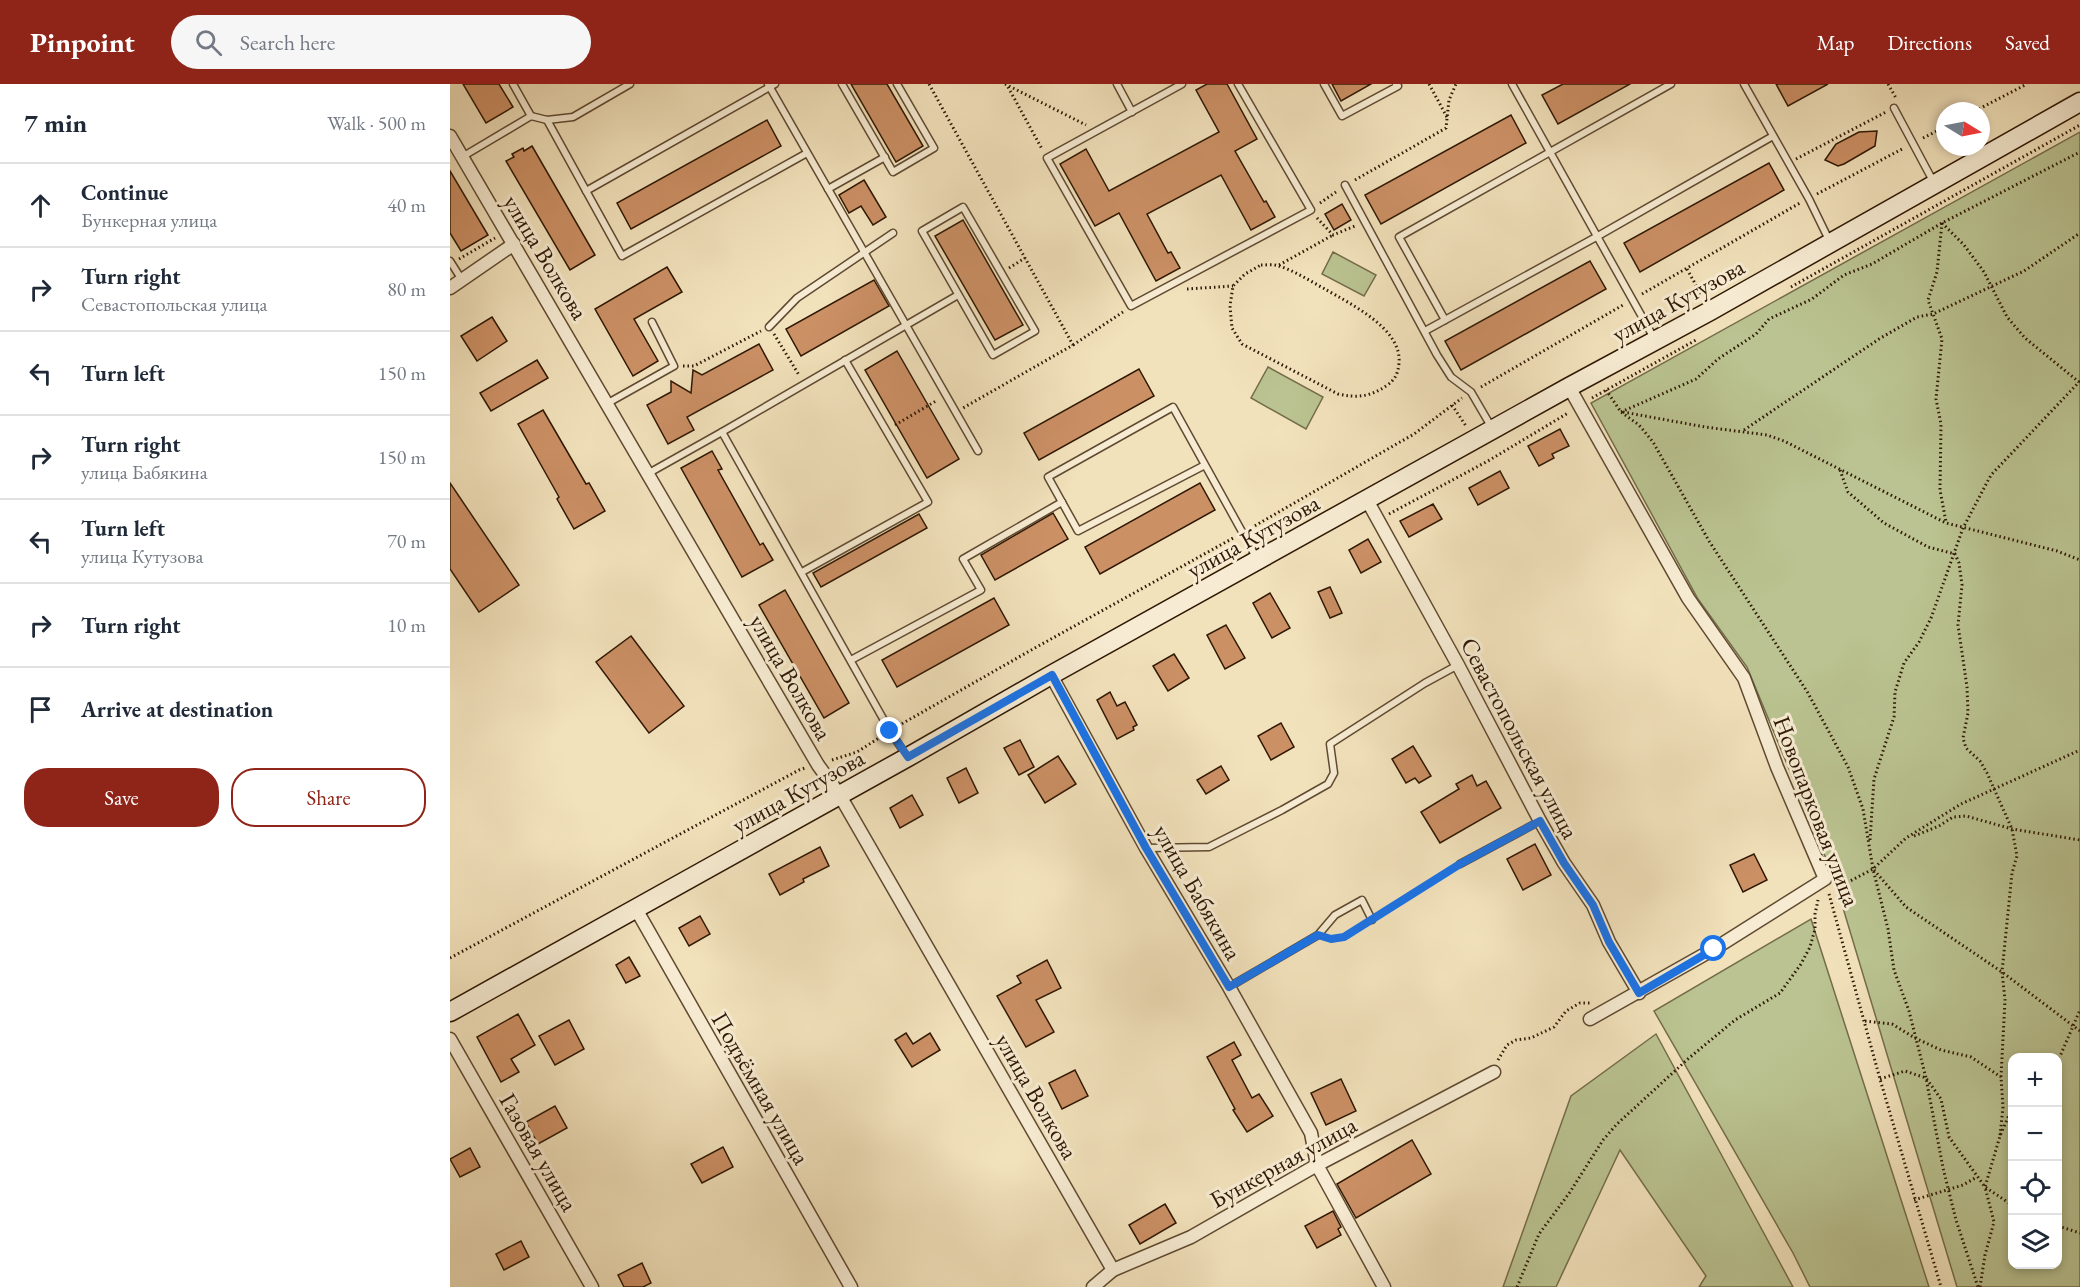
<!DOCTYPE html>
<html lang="en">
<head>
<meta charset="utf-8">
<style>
	:root { --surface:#fff; --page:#f6f6f7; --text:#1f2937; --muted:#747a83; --line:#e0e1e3; --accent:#8f2418 }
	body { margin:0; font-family:"EB Garamond",serif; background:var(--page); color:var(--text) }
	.controls { position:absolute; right:18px; bottom:18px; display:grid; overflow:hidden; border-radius:12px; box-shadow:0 3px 9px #0003 }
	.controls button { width:54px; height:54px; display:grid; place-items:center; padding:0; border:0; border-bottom:2px solid var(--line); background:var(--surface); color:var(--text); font:30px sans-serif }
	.compass { position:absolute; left:1486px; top:18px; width:54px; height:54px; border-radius:50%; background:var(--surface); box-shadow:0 3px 9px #0003; rotate:100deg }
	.stop { position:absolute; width:18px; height:18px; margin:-14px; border:4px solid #1a73e8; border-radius:50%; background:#fff }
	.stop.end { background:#1a73e8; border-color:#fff; box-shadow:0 2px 6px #0008 }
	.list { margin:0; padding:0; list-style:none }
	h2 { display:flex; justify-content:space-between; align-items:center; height:78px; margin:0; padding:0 24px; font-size:26px }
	h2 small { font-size:20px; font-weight:400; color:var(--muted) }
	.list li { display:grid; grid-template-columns:39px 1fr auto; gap:18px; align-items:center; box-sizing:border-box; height:84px; padding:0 24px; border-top:2px solid var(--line) }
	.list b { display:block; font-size:22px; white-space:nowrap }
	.list p { margin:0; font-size:20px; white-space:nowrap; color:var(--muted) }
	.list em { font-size:20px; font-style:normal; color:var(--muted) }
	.actions { display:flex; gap:12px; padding:18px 24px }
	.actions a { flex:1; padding:14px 0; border:2px solid var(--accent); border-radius:24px; text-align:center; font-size:21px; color:var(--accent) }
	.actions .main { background:var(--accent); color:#fff }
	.icon { flex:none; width:33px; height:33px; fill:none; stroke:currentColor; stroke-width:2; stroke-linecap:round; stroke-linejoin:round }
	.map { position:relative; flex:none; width:1630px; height:1203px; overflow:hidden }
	header { display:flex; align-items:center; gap:36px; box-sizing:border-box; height:84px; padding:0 30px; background:var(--accent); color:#fff }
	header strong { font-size:28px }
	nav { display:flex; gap:33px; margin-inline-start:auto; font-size:21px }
	.search { width:420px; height:54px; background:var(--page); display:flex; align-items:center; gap:15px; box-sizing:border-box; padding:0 21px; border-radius:33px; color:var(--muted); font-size:22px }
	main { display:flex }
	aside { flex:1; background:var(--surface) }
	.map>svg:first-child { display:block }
	.green { fill:#bac391; stroke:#746d4a; stroke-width:1.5; fill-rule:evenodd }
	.building { fill:#cc9065; stroke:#2e1703; stroke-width:1.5 }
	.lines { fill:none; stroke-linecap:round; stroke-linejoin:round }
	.service-casing { stroke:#5f4a31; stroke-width:9 }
	.minor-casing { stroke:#5f4a31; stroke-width:15 }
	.secondary-casing { stroke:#2e1703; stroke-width:21 }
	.path { stroke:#2e1703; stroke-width:3; stroke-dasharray:1.5 3; stroke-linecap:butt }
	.service { stroke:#f7ecd3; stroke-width:6 }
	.minor { stroke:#f7ecd3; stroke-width:12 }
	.secondary { stroke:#f7ecd3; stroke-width:18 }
	.route { stroke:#1a73e8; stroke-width:8 }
	.labels { text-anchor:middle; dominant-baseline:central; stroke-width:6; stroke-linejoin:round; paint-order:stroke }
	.street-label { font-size:24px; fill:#2e1703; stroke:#f7ecd3 }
</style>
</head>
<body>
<header>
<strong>Pinpoint</strong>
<div class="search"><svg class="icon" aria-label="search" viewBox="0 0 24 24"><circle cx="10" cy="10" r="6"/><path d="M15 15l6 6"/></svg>Search here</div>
<nav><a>Map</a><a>Directions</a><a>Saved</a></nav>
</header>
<main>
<aside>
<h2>7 min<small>Walk · 500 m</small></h2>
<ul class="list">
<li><svg class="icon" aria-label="ahead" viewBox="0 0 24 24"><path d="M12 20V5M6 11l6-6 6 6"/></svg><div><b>Continue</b><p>Бункерная улица</p></div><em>40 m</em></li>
<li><svg class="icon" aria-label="right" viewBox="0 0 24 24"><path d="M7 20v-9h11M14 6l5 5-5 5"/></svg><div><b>Turn right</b><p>Севастопольская улица</p></div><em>80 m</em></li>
<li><svg class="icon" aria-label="left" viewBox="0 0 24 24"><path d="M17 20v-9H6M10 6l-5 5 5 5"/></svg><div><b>Turn left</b></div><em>150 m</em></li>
<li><svg class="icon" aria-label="right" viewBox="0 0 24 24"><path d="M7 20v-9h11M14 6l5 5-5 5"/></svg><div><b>Turn right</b><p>улица Бабякина</p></div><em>150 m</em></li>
<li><svg class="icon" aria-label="left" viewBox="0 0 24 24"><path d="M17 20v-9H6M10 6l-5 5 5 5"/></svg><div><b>Turn left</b><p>улица Кутузова</p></div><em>70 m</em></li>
<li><svg class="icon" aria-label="right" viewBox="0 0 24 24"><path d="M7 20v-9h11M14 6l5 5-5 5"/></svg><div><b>Turn right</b></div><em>10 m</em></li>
<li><svg class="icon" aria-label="arrive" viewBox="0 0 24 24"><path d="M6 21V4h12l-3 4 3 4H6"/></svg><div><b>Arrive at destination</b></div></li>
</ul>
<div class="actions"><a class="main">Save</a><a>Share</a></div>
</aside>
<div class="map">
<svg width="1630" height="1203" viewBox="0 0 1630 1203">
	<rect width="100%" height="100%" fill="#f2e2bc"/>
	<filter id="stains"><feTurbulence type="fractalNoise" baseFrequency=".00333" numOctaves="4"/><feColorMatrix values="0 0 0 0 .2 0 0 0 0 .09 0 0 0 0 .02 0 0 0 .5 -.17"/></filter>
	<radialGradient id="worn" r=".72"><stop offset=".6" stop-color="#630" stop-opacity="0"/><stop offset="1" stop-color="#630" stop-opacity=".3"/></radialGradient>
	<!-- green -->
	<g class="green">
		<path d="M1630,48V1203H1507L1384,794L1297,583L1248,515L1141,319ZM1562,974H1608V1180H1562Z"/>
		<polygon points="883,168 926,191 914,212 872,190"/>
		<polygon points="818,283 873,313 856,345 801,314"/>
		<polygon points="1361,835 1479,1203 1360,1203 1343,1169 1204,927"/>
		<polygon points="1206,950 1343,1203 1249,1203 1256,1192 1170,1066 1106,1203 1053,1203 1121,1012"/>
	</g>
	<!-- building -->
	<g class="building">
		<polygon points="13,0 49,0 63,23 36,39"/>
		<polygon points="401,0 437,0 473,62 446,78"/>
		<polygon points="757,0 777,0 807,55 785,67 814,118 816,117 825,133 801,146 771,91 697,130 718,169 721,168 730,184 706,197 669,129 645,142 610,80 636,65 659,107 769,48 746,6"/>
		<polygon points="882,0 921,0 891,17"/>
		<polygon points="1113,0 1180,0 1108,40 1092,11"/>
		<polygon points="1326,0 1378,0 1338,22"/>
		<polygon points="1061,31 1076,59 931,140 915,111"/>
		<polygon points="317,36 331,62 181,145 167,119"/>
		<polygon points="1427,47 1425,62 1394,80 1388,82 1375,76 1386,60 1409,48"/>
		<polygon points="82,62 145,171 120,186 56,77 64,73 62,70 73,64 74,67"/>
		<polygon points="1319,79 1334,106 1190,188 1174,159"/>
		<polygon points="0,87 38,151 11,167 0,149"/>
		<polygon points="414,96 436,133 423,141 411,122 399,129 389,111"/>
		<polygon points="892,120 901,136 884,146 875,130"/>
		<polygon points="513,136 573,241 545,256 485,152"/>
		<polygon points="1140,177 1156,205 1011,286 995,257"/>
		<polygon points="217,183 232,208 184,235 208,277 183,292 145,225"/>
		<polygon points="424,196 439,222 351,272 336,245"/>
		<polygon points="42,233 57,257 27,277 11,252"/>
		<polygon points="309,260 323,286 237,333 244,346 218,360 197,321 221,308 221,297 241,309 243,286 252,291"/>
		<polygon points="447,267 509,375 477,394 415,286"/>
		<polygon points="87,276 98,294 41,327 30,309"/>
		<polygon points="689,285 704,312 589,376 574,349"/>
		<polygon points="93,326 136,400 139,399 155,427 124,445 107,415 109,413 68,340"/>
		<polygon points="1110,345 1119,362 1102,370 1104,374 1089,382 1078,362"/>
		<polygon points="262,367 272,385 268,386 310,461 313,459 323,476 292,493 231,384"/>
		<polygon points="1050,387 1059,404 1028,421 1019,404"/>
		<polygon points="0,399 69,501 29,528 0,485"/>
		<polygon points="750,399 765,426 650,490 635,463"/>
		<polygon points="983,420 992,435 959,453 950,437"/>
		<polygon points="603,429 618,455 545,496 531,471"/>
		<polygon points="469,430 477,444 371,503 363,489"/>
		<polygon points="918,455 931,478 911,489 899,466"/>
		<polygon points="880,503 892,529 880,534 868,508"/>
		<polygon points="335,506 399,619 374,634 309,521"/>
		<polygon points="820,509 840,544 822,554 803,519"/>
		<polygon points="544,514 559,541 447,603 432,576"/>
		<polygon points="776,541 795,574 775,585 757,551"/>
		<polygon points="181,552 234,622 199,649 146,578"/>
		<polygon points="724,570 739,594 718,607 703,582"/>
		<polygon points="660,608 667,622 675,618 687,641 683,643 684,646 667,655 647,616"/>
		<polygon points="831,639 844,663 821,676 808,652"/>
		<polygon points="570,656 584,683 569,691 554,664"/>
		<polygon points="963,662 981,692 969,699 965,694 956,699 942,675"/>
		<polygon points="608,672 626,700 595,719 578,691"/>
		<polygon points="771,682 779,696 756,710 747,696"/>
		<polygon points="516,684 528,709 509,719 497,694"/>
		<polygon points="1022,691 1027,702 1036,697 1051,724 990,759 971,728 1009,705 1006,700"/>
		<polygon points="462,711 473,731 450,744 440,724"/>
		<polygon points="1085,760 1101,791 1073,806 1057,775"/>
		<polygon points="370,763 379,782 353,795 354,798 330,811 319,790"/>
		<polygon points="1304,770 1317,796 1293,808 1280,781"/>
		<polygon points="250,832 260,850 239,862 229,844"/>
		<polygon points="179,873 190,892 176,899 166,881"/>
		<polygon points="597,876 611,904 586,916 604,948 576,963 547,912 571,899 567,892"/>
		<polygon points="68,930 85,961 61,975 69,988 51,998 27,953"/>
		<polygon points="119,936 134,965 105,981 89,952"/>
		<polygon points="456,949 463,960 480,949 490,966 462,983 445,956"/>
		<polygon points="784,958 791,971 782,976 802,1014 809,1010 823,1032 797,1048 783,1026 785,1025 757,973"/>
		<polygon points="625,986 638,1012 612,1025 599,999"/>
		<polygon points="891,995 906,1027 876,1041 861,1009"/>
		<polygon points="105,1022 117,1044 88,1060 76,1038"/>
		<polygon points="962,1056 981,1090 906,1134 887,1100"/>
		<polygon points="273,1063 283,1083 252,1099 241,1080"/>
		<polygon points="20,1064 30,1083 10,1093 0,1075"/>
		<polygon points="715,1120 726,1139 690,1160 679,1141"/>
		<polygon points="883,1127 891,1143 888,1145 891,1151 867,1164 855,1142"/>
		<polygon points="71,1157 79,1173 54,1186 46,1170"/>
		<polygon points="192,1179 201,1199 193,1203 174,1203 168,1191"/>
	</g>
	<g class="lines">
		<defs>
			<g id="service">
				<polyline points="63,0 81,32"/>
				<polyline points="318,0 528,367"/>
				<polyline points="392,0 443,88 484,64 447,0"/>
				<polyline points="667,0 682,28"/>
				<polyline points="732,0 597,74 681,222 861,126 788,0"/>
				<polyline points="874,0 892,32 948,2 946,0"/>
				<polyline points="1062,0 1205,256"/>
				<polyline points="1294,0 1359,115 1379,156"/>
				<polyline points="1444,24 1483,97"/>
				<polyline points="97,36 172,172 357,69"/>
				<polyline points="12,73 81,32 97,36 123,33 180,0"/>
				<polyline points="895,101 987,271 1001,293 1021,308 1042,344"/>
				<polyline points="378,105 435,73"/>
				<polyline points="136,107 325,0"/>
				<polygon points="513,123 585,247 543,271 472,147"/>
				<polyline points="0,177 12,196"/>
				<polyline points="995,236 949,153 1221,0"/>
				<polyline points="319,243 347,214 443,149"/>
				<polyline points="975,247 1148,152 1323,52"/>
				<polyline points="158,319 224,282 202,238"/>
				<polyline points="272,348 440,647 456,671"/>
				<polyline points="755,381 628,447 598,393 723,323 806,473"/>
				<polyline points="199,389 272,348 508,211"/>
				<polyline points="352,488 478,418 395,276"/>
				<polyline points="401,576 531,506 513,475 612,418"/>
				<polyline points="697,764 759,763 832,726 878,700 884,689 880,660 975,599 1008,581"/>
				<polyline points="1010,780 1090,737"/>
				<polyline points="779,903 868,851 885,831 912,816 922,836"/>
			</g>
			<g id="minor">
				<polyline points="0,52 368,681 389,710 663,1186"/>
				<polyline points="0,204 64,160"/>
				<polyline points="1119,303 1238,514 1294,594 1327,683 1375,795 1264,865 1140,935"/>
				<polyline points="917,416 1008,581 1090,737 1114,779 1143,821 1159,858 1189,909"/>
				<polyline points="601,591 696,764 779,903 861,1049 867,1081 934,1203"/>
				<polyline points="186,825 401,1203"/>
				<polyline points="0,955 142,1203"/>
				<polyline points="643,1203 663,1186 741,1153 867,1081 1044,988"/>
			</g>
			<polyline id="secondary" points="0,928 458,673 601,591 1119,303 1260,227 1630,18"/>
		</defs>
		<!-- service casing -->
		<use href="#service" class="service-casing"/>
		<!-- minor casing -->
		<use href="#minor" class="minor-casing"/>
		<!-- secondary casing -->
		<use href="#secondary" class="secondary-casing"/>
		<!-- path -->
		<g class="path">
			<polyline points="479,0 623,261 513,324"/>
			<polyline points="555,0 636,41"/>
			<polyline points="979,0 998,35"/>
			<polyline points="1438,0 1446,14"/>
			<polyline points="558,3 592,65"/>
			<polyline points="1525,27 1577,0"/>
			<polyline points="1473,54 1495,43"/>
			<polyline points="1346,75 1436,28"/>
			<polyline points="905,96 996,44 999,16 1006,0"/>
			<polyline points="1367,110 1454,64"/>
			<polyline points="870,119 886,108"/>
			<polyline points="867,134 883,151 905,142"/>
			<polyline points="1492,139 1487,188 1478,216 1492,255 1486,315 1491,340 1490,406 1496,438"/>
			<polyline points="1492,139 1514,161 1534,188 1557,233 1575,254 1629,298"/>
			<polyline points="9,175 45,154"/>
			<path d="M811,181C817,181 824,180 829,182C845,187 860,197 875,205C900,220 952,244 949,279C948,290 945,296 936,302C920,313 906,314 888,310L792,260L782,244L780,222L783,202L795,190Z"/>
			<polyline points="829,181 883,151"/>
			<polyline points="559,184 575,174"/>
			<polyline points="1237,185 1252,212"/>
			<polyline points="1341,203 1630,41"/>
			<polyline points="737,205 783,202"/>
			<polyline points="1192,210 1350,119"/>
			<polyline points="324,250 349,291"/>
			<polyline points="623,261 673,228"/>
			<polyline points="233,282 244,282 311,247"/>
			<polyline points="1031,303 1173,221"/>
			<polyline points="1156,306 1171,328 1189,341 1203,358 1259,457 1358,609 1398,683 1413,725 1423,785 1438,845 1444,886 1459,927 1476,994 1493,1084 1506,1136 1528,1203"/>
			<polyline points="1142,314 1246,256"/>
			<polyline points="1002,321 1016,342"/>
			<polyline points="1171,328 1246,295 1268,275 1306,250 1319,235 1362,215 1394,191 1422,180 1492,139 1630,68"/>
			<polyline points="1173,328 1255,343 1317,351 1334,357 1496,439 1607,467 1630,476"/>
			<polyline points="445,341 486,317"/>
			<polyline points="1294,346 1429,255 1467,233 1483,230 1574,187 1630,149"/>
			<polyline points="1390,386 1398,408 1434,439 1478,463 1505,470 1509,479 1512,501 1508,541 1517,603 1518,629 1513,654 1516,664 1530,677 1537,689 1562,745 1567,772 1562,789 1552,888 1555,916 1551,993 1553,1023 1550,1052"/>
			<polyline points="939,430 1038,377 1118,329"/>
			<polyline points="801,444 964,350 1012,314"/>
			<polyline points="448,642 583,565 785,453"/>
			<polyline points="382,676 407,668 432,652"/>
			<polyline points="1464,752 1489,742 1503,733 1516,732 1562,745 1630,756"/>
			<polyline points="1420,756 1424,695 1444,633 1445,608 1454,579 1469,558 1481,534 1513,444 1541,391 1630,297"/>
			<polyline points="1424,786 1456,823 1552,888 1630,947"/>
			<polyline points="1385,805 1423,785 1456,754 1511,720 1630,666"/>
			<polyline points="1379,810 1430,995 1491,1203"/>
			<polyline points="930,830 1001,786"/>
			<polyline points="880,855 894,853 915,840"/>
			<polyline points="0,874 349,686 355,684"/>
			<polyline points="1415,937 1442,940 1465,954 1491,966 1521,973 1551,993"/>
			<polyline points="1608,974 1611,970 1630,926"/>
			<polyline points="1048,976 1057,961 1066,956 1081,954 1104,943 1116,927 1130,919 1141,919"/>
			<polyline points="1430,995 1455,987 1476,994 1491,1015 1499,1053 1535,1103 1562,1121"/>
			<polyline points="1464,1116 1513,1101 1527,1093"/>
			<polyline points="1608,1142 1630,1149"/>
			<polyline points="1067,1203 1089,1150 1120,1108 1153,1056 1167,1040 1239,974 1285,936 1330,909 1351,880 1360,863 1365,845 1365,830 1368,816"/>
			<polyline points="1530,1203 1535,1171 1544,1138 1535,1103 1550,1052 1562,1024"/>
		</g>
		<!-- service -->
		<use href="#service" class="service"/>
		<!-- minor -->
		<use href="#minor" class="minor"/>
		<!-- secondary -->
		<use href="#secondary" class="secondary"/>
	</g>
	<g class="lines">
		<!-- route -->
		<polyline class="route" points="440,647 458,673 602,591 696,764 779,903 868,851 881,855 894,853 1010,780 1090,737 1114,779 1143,821 1159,858 1189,909 1264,865"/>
	</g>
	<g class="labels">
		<!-- street labels -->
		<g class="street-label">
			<text transform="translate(96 173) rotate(59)">улица Волкова</text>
			<text transform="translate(1228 216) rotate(-29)">улица Кутузова</text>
			<text transform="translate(803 452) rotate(-29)">улица Кутузова</text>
			<text transform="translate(341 593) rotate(60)">улица Волкова</text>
			<text transform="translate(1070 654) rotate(62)">Севастопольская улица</text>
			<text transform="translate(348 707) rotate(-29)">улица Кутузова</text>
			<text transform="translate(1367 727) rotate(69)">Новопарковая улица</text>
			<text transform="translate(748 808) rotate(60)">улица Бабякина</text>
			<text transform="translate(311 1004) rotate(60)">Подъёмная улица</text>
			<text transform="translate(587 1012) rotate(60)">улица Волкова</text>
			<text transform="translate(89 1068) rotate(60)">Газовая улица</text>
			<text transform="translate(833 1078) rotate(-29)">Бункерная улица</text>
		</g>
	</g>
	<rect width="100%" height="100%" filter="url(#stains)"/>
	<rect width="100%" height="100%" fill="url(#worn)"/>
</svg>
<div class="controls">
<button>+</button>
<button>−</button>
<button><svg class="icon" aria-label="locate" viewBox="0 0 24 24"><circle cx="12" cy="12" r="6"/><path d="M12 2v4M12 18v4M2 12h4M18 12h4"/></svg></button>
<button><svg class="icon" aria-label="layers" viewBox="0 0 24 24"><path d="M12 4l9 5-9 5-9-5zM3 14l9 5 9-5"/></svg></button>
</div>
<svg class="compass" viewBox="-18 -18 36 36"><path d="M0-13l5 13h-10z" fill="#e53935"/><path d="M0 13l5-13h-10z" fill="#747a83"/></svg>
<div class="stop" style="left:1264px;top:865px"></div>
<div class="stop end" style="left:440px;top:647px"></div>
</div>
</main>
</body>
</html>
